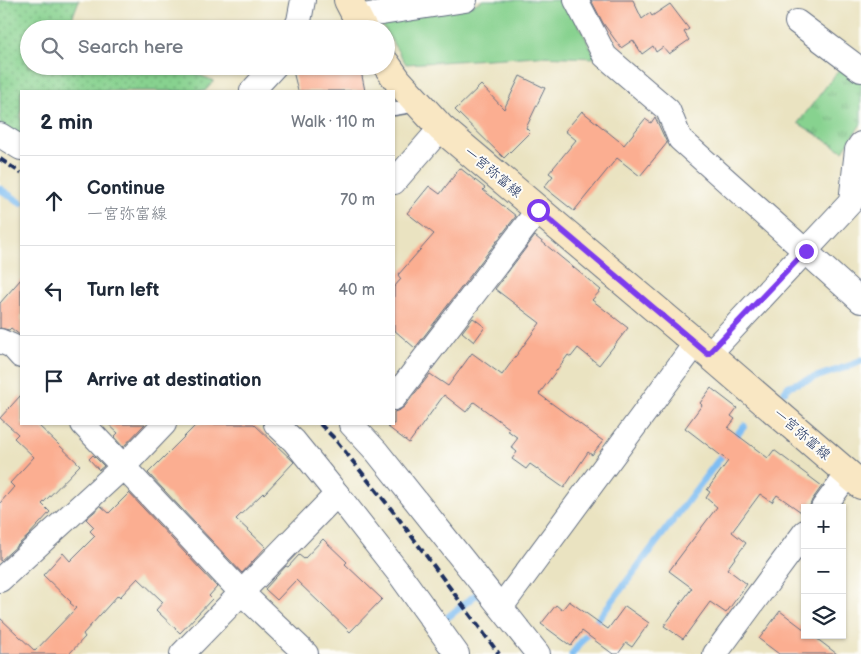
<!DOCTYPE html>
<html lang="en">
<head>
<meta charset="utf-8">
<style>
	:root { --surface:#fff; --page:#f6f6f7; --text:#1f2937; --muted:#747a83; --line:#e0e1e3 }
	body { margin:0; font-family:"Balsamiq Sans","Klee One",sans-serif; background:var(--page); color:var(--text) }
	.controls { position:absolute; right:15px; bottom:15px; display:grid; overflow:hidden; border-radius:0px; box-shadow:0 1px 4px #0004 }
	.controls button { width:45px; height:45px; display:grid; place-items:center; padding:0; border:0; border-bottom:1px solid var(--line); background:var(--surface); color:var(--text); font:25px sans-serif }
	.stop { position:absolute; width:15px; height:15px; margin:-11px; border:4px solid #7c3aed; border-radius:50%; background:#fff }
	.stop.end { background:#7c3aed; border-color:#fff; box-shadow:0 1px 5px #0008 }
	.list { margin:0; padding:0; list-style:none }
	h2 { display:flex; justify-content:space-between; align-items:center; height:65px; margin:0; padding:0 20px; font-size:21px }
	h2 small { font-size:16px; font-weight:400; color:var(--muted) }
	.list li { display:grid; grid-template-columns:32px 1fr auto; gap:15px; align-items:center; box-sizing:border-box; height:90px; padding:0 20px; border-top:1px solid var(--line) }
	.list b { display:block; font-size:19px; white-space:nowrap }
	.list p { margin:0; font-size:16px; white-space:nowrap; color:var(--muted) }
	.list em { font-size:16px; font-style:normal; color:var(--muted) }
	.icon { flex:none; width:28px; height:28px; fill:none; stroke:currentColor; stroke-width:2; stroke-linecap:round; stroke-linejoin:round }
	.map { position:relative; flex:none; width:861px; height:654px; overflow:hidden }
	.search { position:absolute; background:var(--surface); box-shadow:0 1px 4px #0004; left:20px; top:20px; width:375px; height:55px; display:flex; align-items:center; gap:12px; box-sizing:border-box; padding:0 18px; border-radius:28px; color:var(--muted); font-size:19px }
	.panel { position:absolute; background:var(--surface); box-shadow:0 1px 4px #0004; left:20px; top:90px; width:375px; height:335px; border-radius:0px }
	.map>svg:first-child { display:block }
	.grass { fill:url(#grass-tufts); stroke:#518076 }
	.park { fill:url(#park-dots); stroke:#518076 }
	.garden { fill:#87d28f; stroke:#518076 }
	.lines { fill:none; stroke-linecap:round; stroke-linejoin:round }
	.stream { stroke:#7fbef3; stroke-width:7 }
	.building { fill:#fbae91 }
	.lane-casing { stroke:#636e81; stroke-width:15 }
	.street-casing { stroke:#636e81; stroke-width:26 }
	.secondary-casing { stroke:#636e81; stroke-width:30 }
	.lane { stroke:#fff; stroke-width:12 }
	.street { stroke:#fff; stroke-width:24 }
	.secondary { stroke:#f9e7c3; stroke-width:28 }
	.rail { stroke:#1b2f5e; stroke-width:4; stroke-dasharray:8 4; stroke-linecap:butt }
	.route { stroke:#7c3aed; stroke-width:6 }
	.labels { text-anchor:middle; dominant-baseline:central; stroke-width:4; stroke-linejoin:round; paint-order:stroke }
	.street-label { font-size:14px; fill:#1b2f5e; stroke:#fdfcf7 }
</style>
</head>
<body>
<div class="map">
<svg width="861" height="654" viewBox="0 0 861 654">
	<defs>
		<pattern id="grass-tufts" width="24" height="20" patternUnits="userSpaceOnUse" patternTransform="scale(1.25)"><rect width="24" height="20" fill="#87d28f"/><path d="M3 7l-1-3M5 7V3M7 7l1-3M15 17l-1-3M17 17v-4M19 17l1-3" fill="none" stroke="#6eab78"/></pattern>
		<pattern id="park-dots" width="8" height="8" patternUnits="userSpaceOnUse" patternTransform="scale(1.25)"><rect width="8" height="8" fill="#87d28f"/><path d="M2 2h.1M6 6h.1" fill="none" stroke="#6eab78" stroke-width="1.8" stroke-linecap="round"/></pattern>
	</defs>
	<rect width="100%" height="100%" fill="#fdfcf7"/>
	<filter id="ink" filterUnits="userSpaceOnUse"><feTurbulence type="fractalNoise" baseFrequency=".02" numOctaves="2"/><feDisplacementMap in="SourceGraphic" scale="10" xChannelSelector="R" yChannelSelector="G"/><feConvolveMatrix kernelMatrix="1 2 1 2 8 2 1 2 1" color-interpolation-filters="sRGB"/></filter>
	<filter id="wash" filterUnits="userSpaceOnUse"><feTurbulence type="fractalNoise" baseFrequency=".0096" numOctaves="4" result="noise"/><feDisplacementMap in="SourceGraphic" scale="20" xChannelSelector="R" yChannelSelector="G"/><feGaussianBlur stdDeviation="1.12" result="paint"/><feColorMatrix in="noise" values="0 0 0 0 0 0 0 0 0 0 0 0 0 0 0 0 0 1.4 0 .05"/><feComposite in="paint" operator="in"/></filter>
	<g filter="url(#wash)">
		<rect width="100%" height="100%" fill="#eae3c1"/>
		<!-- grass -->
		<polygon class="grass" points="844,63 861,77 861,124 843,151 798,123"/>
		<!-- park -->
		<polygon class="park" points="0,0 79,0 70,24 82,29 29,29 29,66 177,66 214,81 205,91 21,91 21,139 0,125"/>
		<!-- garden -->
		<polygon class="garden" points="483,0 566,0 596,58 537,56 406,64 386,32 386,29 384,29 380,22 473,5"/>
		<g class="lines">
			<!-- stream -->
			<g class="stream">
				<polyline points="0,189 21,203"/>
				<polyline points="785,391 789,386 852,365 861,360"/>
				<polyline points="732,441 744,426"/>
				<polyline points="443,621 478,593 481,597"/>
				<polyline points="572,654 726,450"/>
			</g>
		</g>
		<g id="blocks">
			<!-- building -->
			<g class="building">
				<polygon points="591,0 633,0 642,19 650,13 652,16 670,4 689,29 684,32 689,40 669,54 663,47 656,52 653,46 642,54 633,40 621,48 603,23"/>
				<polygon points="314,66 360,66 365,91 298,91 293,71"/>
				<polygon points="520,76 545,88 526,128 530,132 504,158 455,110 481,85 504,109"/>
				<polygon points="582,111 624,145 645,119 651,123 655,117 667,143 640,176 617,158 574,211 544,187 553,176 549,173 576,140 565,131"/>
				<polygon points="460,168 485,188 483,190 516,216 415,348 394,330 394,287 401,279 398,275 434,234 407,213 429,186 440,194"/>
				<polygon points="535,236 601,290 592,300 628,328 599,365 578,348 571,357 568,355 539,394 603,441 592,455 588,452 564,488 530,464 526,469 512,459 517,452 511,447 518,438 507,430 509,428 474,402 466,412 444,395 409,443 388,427 390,424 394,424 394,412 400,410 405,406 430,374 448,386 472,353 502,375 540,323 495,289"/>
				<polygon points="21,279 21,336 11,328 9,330 0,328 0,303"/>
				<polygon points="473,318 485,327 474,342 462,332"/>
				<polygon points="711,388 737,408 731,416 735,419 728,428 768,458 774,450 822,486 812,500 809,508 805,508 804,514 777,495 772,502 760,494 732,532 746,543 727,569 747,584 726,613 710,602 683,639 664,626 692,588 669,571 717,507 706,498 710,492 707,490 728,461 685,428 702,405 700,403"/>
				<polygon points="21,395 21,424 37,424 80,465 42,504 50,512 28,536 0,561 0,503 14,487 10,483 34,457 14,438 18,434 0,418"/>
				<polygon points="108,424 145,424 123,447 114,437 118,433"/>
				<polygon points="197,424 254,424 294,462 264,494 263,493 236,519 266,547 242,573 148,473"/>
				<polygon points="93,455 104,466 99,470 89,459"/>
				<polygon points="129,493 217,587 209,596 212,599 180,633 156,610 163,602 138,578 120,597 118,595 83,634 85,637 69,654 0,654 0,618 35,651 76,608 70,603 71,602 43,575 63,553 70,561 95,536 90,531 94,527 86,519 101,506 109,513"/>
				<polygon points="323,539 347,562 345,564 382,599 350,632 296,580 277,600 265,589 286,566 288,567 299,555 304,559"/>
				<polygon points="569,601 608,629 625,606 649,623 632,647 626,643 618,654 613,654 582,631 571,646 541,624 556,605 562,610"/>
				<polygon points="780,611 805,630 805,635 812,635 837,654 779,654 759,639"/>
			</g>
		</g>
	</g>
	<g filter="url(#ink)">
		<use href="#blocks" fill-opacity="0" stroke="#636e81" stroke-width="1"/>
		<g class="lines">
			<defs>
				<polyline id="lane" points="394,109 418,105"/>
				<g id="street">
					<polyline points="576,0 605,56 668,110 680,139 861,301"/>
					<polyline points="356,17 465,0"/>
					<polyline points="797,22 861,70"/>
					<polyline points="295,29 299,21 303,0"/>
					<polyline points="252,91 275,66"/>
					<polyline points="0,135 21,148"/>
					<polyline points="394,182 441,128"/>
					<polyline points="0,341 12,346 21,356"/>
					<polyline points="709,354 851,202 857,150 861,144"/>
					<polyline points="394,398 538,210"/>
					<polyline points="83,424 242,593 306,654"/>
					<polyline points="276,424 294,441 337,494"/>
					<polyline points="351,424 377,452 538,654"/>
					<polyline points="823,508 848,474"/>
					<polyline points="0,580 123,467 164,424"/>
					<polyline points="501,607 696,343"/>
					<polyline points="182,654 337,494 398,572 457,654"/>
					<polyline points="715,654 805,532"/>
				</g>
				<g id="secondary">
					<polyline points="348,0 363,29"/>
					<polyline points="386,64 398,81 441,128 696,343 861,485"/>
				</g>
			</defs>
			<!-- lane casing -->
			<use href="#lane" class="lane-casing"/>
			<!-- street casing -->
			<use href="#street" class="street-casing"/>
			<!-- secondary casing -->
			<use href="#secondary" class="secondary-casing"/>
			<!-- lane -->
			<use href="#lane" class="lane"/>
			<!-- street -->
			<use href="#street" class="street"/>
			<!-- secondary -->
			<use href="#secondary" class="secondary"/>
			<!-- rail -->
			<g class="rail">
				<polyline points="0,159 21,173"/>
				<polyline points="320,424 334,438 396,515 499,654"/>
			</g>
		</g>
	</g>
	<g class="lines" filter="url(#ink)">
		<!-- route -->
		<polyline class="route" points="538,210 708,354 806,251"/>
	</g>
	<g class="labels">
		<!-- street labels -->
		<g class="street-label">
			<text transform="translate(493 172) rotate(40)">一宮弥富線</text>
			<text transform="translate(802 434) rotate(41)">一宮弥富線</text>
		</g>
	</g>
</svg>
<div class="controls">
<button>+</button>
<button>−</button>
<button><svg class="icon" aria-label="layers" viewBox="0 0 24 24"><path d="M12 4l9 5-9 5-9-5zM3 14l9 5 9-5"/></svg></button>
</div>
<div class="stop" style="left:538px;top:210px"></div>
<div class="stop end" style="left:806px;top:251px"></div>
<div class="search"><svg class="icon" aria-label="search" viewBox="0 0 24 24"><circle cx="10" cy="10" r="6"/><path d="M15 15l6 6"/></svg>Search here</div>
<section class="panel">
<h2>2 min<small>Walk · 110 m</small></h2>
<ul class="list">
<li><svg class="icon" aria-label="ahead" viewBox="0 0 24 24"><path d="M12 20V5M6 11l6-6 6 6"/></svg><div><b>Continue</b><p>一宮弥富線</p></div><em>70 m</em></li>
<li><svg class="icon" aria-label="left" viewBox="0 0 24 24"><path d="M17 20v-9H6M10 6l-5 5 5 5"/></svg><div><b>Turn left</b></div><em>40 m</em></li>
<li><svg class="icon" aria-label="arrive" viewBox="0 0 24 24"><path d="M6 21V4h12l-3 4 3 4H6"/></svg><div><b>Arrive at destination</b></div></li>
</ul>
</section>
</div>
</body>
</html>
